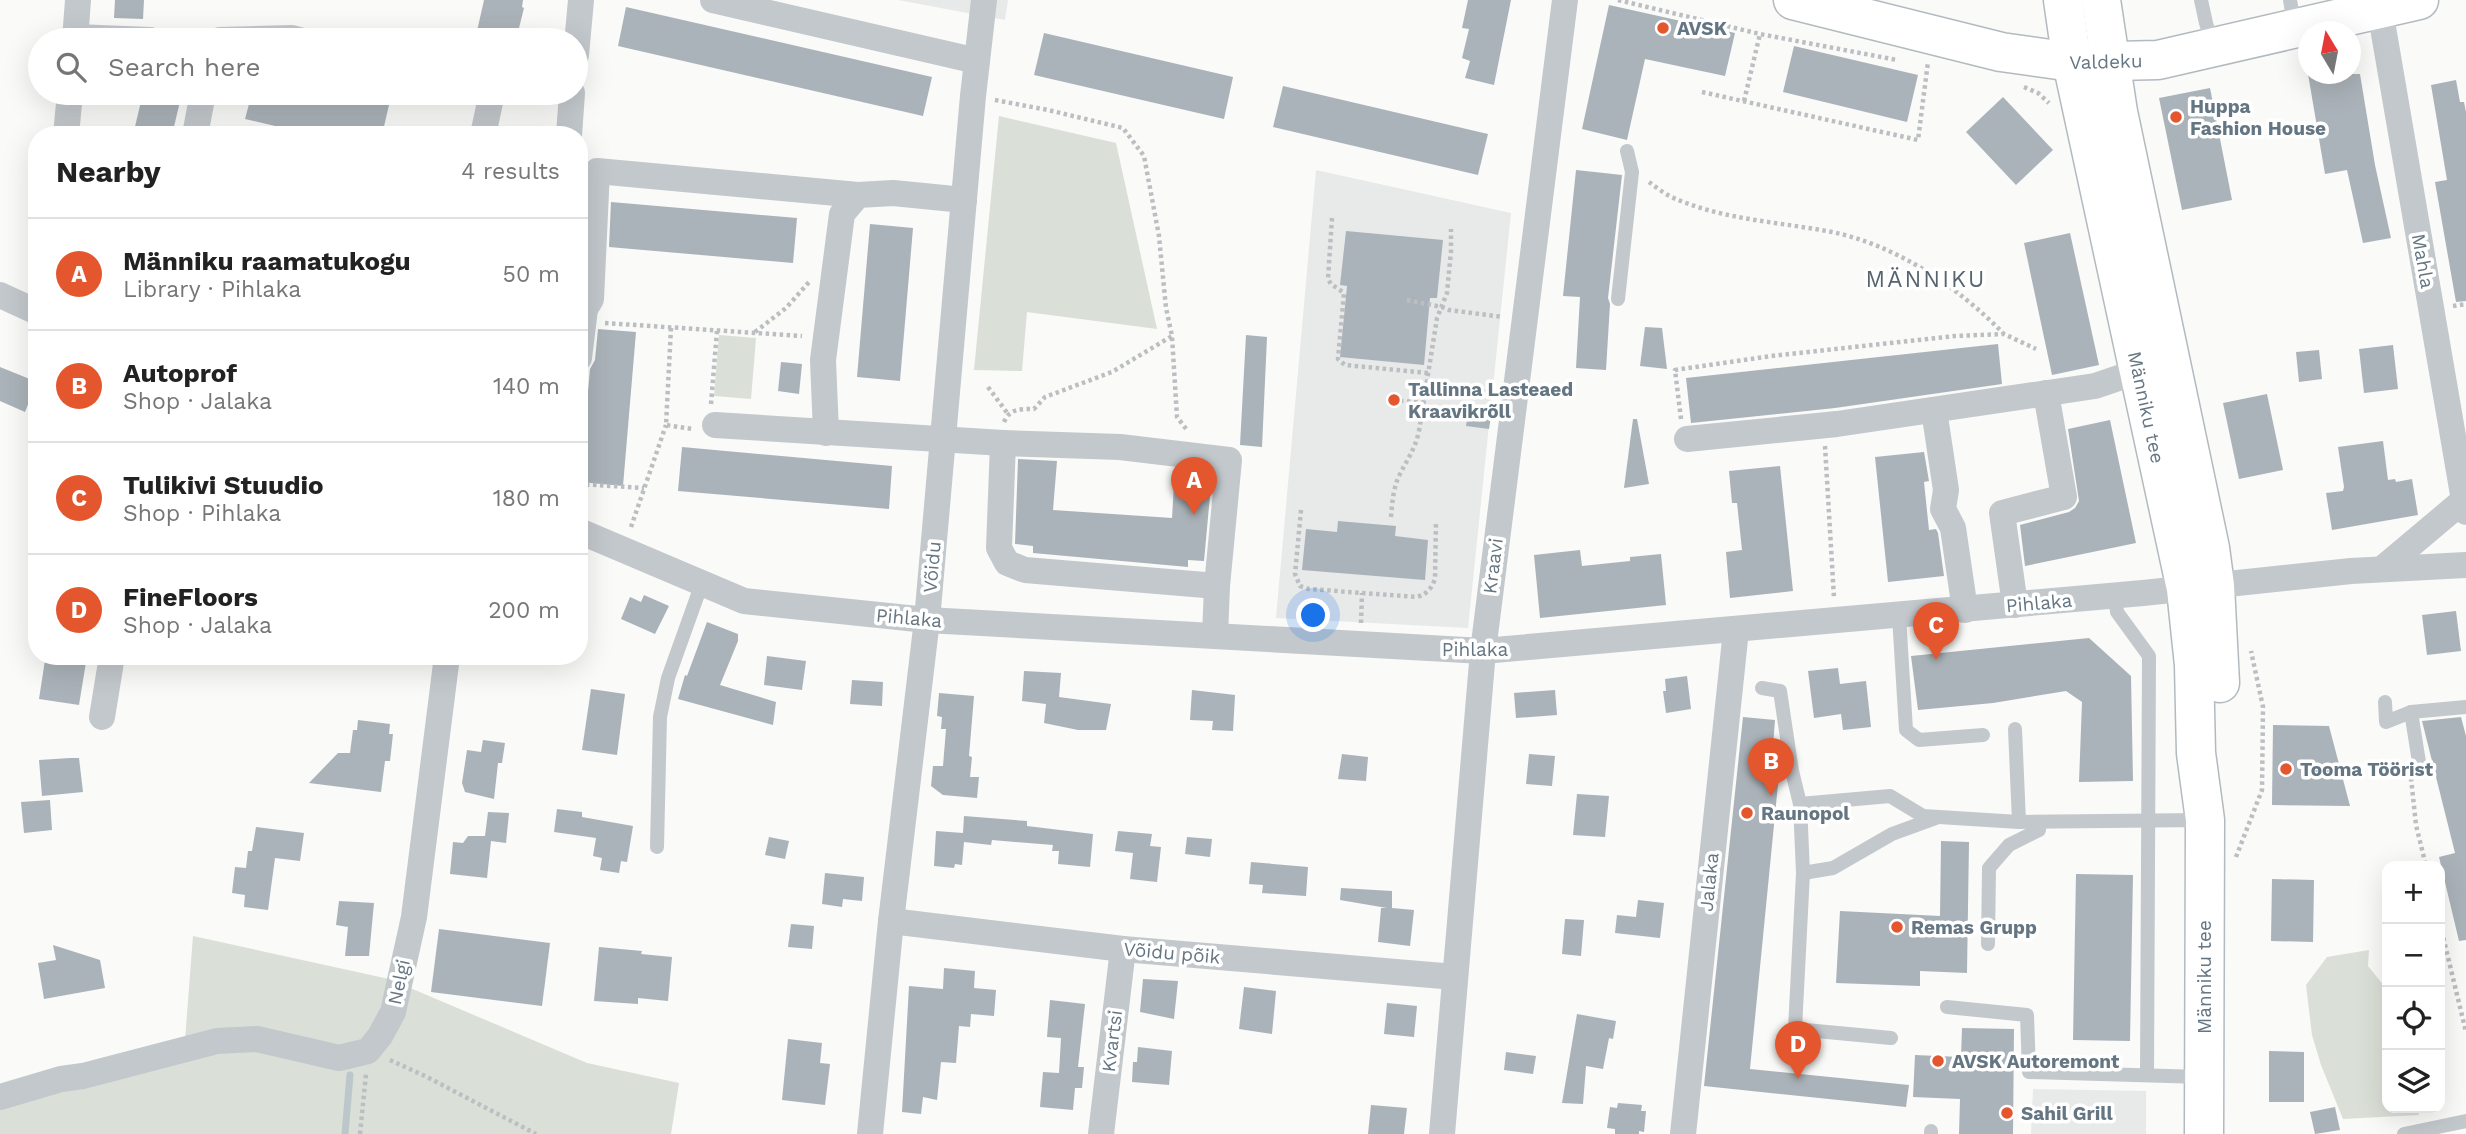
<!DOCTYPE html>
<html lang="en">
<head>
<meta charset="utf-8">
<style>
	:root { --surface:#fff; --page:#f2f2f2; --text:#222; --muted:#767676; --line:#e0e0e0; --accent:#e4572e }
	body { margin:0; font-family:"Work Sans",sans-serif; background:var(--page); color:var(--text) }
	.controls { position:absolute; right:21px; bottom:21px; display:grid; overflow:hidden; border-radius:14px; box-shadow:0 7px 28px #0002 }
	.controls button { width:63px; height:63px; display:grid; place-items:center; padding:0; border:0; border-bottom:2px solid var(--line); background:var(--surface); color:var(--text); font:35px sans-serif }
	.compass { position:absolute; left:2298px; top:21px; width:63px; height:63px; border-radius:50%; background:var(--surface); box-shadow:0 7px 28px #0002; rotate:350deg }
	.you { position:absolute; left:1314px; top:616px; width:24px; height:24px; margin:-18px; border:5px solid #fff; border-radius:50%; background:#1a73e8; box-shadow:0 0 0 10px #1a73e833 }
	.badge { display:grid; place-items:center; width:46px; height:46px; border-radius:50%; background:var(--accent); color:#fff; font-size:23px; font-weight:700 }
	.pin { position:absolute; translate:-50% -58px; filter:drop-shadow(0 2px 4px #0008) }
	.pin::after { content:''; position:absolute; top:37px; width:24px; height:21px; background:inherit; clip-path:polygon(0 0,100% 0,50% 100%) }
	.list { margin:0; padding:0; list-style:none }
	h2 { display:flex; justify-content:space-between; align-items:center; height:91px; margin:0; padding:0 28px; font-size:30px }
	h2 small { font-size:23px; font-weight:400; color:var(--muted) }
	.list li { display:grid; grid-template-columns:46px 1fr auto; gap:21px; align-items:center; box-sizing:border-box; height:112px; padding:0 28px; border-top:2px solid var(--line) }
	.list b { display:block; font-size:26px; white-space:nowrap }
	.list p { margin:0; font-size:23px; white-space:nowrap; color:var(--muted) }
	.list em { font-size:23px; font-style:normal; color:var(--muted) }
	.icon { flex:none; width:38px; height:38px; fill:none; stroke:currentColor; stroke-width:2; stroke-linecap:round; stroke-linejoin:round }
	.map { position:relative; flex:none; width:2466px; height:1134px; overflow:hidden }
	.search { position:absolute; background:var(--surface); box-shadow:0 7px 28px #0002; left:28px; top:28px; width:560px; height:77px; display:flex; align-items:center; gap:18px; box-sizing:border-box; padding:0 24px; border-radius:38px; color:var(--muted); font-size:26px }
	.panel { position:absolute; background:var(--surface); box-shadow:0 7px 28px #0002; left:28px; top:126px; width:560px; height:539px; border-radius:28px }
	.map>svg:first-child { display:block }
	.built { fill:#e8e9e9 }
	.green { fill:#dadfd7 }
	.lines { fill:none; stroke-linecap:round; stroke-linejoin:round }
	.stream { stroke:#bbc7cb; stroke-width:7 }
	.building { fill:#aab3b9 }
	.secondary-casing { stroke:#b3babf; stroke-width:41 }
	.path { stroke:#bbbfc2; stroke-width:4.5; stroke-dasharray:3.5 3.5; stroke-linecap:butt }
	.lane { stroke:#c3c8cc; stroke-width:14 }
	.street { stroke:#c3c8cc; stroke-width:26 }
	.secondary { stroke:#fff; stroke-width:38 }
	.poi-dot { fill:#e4572e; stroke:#fff; stroke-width:2.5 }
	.labels { text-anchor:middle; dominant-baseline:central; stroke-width:7; stroke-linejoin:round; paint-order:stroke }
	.poi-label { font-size:19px; font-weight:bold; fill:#657683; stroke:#fff; text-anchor:start }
	.street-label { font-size:19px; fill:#657683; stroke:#fff }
	.quarter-label { font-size:23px; letter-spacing:2px; fill:#57646e; stroke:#fff }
</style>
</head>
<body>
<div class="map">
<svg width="2466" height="1134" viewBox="0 0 2466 1134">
	<rect width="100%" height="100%" fill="#fafaf8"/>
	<!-- built -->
	<g class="built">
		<polygon points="898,0 1008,0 1005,20"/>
		<polygon points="1316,170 1511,213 1468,628 1276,618"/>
		<polygon points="2033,1089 2146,1091 2146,1134 2031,1134"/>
	</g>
	<!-- green -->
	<g class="green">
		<polygon points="999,116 1116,143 1157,329 1027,312 1022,371 974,370"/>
		<polygon points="719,335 756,338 751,399 714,396"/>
		<polygon points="193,936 389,979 587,1063 679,1083 671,1134 0,1134 0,1101 184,1053"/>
		<polygon points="2369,950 2368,966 2385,987 2387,997 2387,1108 2418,1108 2419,1115 2343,1119 2321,1065 2312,1035 2306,985 2327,957"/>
	</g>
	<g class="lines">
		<!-- stream -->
		<polyline class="stream" points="345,1134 350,1075"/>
	</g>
	<!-- building -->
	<g class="building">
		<polygon points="115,0 144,0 143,19 114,18"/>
		<polygon points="484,0 523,0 522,7 524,8 516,40 475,40"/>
		<polygon points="1468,0 1511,0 1494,85 1465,78 1470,61 1462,58 1469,29 1462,28"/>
		<polygon points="1609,5 1735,33 1725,76 1645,59 1627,140 1582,129"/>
		<polygon points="626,7 932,77 923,116 618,46"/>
		<polygon points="1044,33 1233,77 1224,119 1034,75"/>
		<polygon points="1794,46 1918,75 1907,122 1783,92"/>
		<polygon points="2308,74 2360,74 2375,165 2391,238 2363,243 2347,170 2325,174"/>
		<polygon points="2456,80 2460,102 2464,102 2466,112 2466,301 2456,302 2435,182 2447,180 2431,85"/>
		<polygon points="1283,86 1488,134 1478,175 1273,127"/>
		<polygon points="2210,88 2232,200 2182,210 2159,98"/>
		<polygon points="143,93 182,93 172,135 133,135"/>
		<polygon points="252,93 349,93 348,95 389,105 382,135 313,135 245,119"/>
		<polygon points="2003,97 2053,150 2016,185 1966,132"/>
		<polygon points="1576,170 1622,175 1608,298 1610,304 1606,370 1576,368 1580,297 1563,296"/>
		<polygon points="611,202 797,218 793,263 609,247"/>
		<polygon points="870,224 913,228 900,381 857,377"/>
		<polygon points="1346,231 1443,240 1437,298 1430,298 1424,365 1340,357 1347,286 1340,285"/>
		<polygon points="2070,233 2099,365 2052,375 2024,243"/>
		<polygon points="1645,327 1662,328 1667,369 1640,366"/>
		<polygon points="598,329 636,332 623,486 580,482 590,369 595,360"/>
		<polygon points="1246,335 1267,337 1262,447 1240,445"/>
		<polygon points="1998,344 2002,384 1835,408 1691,423 1686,378"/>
		<polygon points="2393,345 2398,389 2364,393 2359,349"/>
		<polygon points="2319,350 2322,379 2299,382 2296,352"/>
		<polygon points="781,362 802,364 799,394 778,391"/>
		<polygon points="0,367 37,382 25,412 0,401"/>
		<polygon points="2267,394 2283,470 2239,479 2223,403"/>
		<polygon points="1469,406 1492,410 1489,429 1466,426"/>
		<polygon points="1633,419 1637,419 1649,484 1624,488"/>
		<polygon points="2110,420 2136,543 2025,566 2020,525 2069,512 2075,508 2079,501 2068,429"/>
		<polygon points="2383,441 2388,480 2395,479 2396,482 2412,479 2418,515 2332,530 2326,493 2343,491 2344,487 2338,447"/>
		<polygon points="682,447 892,466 889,509 678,491"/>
		<polygon points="1924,452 1929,481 1924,482 1929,530 1936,529 1938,533 1944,576 1888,582 1875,457"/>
		<polygon points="1018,459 1057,461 1053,510 1172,518 1175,469 1212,474 1204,561 1188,560 1188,567 1033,553 1033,546 1015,544"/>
		<polygon points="1780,466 1793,591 1730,598 1726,552 1742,550 1737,503 1732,503 1729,471"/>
		<polygon points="1338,521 1396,526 1395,536 1428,540 1425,580 1302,570 1306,529 1337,532"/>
		<polygon points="1580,550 1582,566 1630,561 1630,557 1661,554 1666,605 1540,618 1534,555"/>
		<polygon points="644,595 669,606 655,634 621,619 630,597 641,602"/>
		<polygon points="2456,611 2461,651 2427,655 2422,615"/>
		<polygon points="707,622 738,634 738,641 720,685 776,702 773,725 678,699 685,675 687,676"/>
		<polygon points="2089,638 2131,676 2133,781 2079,782 2082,702 2066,691 1993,703 1918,710 1911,656"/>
		<polygon points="63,656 87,656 79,705 39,699 45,660 63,662"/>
		<polygon points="767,656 806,661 802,690 764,685"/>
		<polygon points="1838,668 1840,684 1866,681 1871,727 1843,730 1841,714 1814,718 1808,671"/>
		<polygon points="1024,671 1061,673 1059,697 1111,704 1106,730 1078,730 1044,723 1046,704 1022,701"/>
		<polygon points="1687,676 1691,709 1666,713 1663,691 1666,691 1665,679"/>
		<polygon points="852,680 883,682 882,706 850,704"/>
		<polygon points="591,689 625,694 617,755 582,750"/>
		<polygon points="1192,690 1235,695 1233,731 1212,730 1213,721 1190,720"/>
		<polygon points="1555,690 1557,715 1516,718 1514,693"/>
		<polygon points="939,693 974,696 969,756 972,757 970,777 979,777 977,798 943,795 931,786 933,766 943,766 946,729 941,729 942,717 937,716"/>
		<polygon points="1743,717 1775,720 1771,773 1779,774 1750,1069 1909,1085 1906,1107 1704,1086"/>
		<polygon points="2461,717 2466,736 2466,940 2459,941 2439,857 2455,853 2422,721"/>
		<polygon points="358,720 390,724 389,734 393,734 390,761 385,761 381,792 309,783 338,753 350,753 353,730 357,730"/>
		<polygon points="2273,725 2329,726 2350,806 2272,805"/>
		<polygon points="483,740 505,743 502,763 498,763 494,799 465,792 462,783 467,750 481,752"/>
		<polygon points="1342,754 1368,757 1366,781 1338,779"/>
		<polygon points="1529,754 1555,756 1552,786 1526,784"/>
		<polygon points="70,758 79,758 83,792 42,796 39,760"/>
		<polygon points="1577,794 1609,796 1605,837 1573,835"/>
		<polygon points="50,800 52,830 24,833 21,802"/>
		<polygon points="557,809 582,812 582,817 633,826 627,862 621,861 619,873 600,870 602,858 593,856 596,838 554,832"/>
		<polygon points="488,812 509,813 506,843 491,841 487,878 450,874 453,842 463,843 468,836 485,836"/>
		<polygon points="964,816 1027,821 1027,826 1093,834 1090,867 1058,864 1059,851 1052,851 1053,845 992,840 991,845 964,842 962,865 955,864 954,868 934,866 936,831 963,833"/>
		<polygon points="256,827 304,833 300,861 275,858 268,910 244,907 245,895 232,893 235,867 246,868 248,851 252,851"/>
		<polygon points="1118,831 1152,834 1150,846 1161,847 1157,882 1130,879 1133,853 1115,851"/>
		<polygon points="769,837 789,841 785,859 765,855"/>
		<polygon points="1187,837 1212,839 1210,857 1185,854"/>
		<polygon points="1941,841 1969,842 1967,973 1920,971 1920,986 1836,983 1840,911 1940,916"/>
		<polygon points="1251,862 1308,867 1306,896 1262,893 1263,885 1249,884"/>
		<polygon points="825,873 864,877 862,901 843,899 842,907 822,904"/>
		<polygon points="2076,874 2133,875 2130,1041 2073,1040"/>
		<polygon points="2272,879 2314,880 2313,942 2271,941"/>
		<polygon points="1341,888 1392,891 1392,908 1414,910 1410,946 1378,942 1381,908 1387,908 1340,900"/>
		<polygon points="1638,900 1664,903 1660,938 1615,933 1617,915 1636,917"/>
		<polygon points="339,901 374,903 369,956 345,956 348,927 336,925"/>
		<polygon points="1565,919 1584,920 1581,956 1562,954"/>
		<polygon points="791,924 814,926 812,949 788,947"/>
		<polygon points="439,929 550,943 542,1006 431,992"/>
		<polygon points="53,945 100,960 105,988 44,999 38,963 56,960"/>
		<polygon points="599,947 642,951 641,954 672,957 668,1001 638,998 638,1004 594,1001"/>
		<polygon points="944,968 975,971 974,988 996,990 994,1016 971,1014 970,1027 959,1026 956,1063 941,1062 937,1100 923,1097 921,1114 902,1112 909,986 943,989"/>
		<polygon points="1143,979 1178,981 1174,1019 1140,1012"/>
		<polygon points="1244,987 1276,991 1272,1034 1239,1029"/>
		<polygon points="1050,1000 1085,1004 1078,1067 1084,1067 1082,1088 1075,1088 1073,1110 1040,1107 1043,1072 1059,1073 1061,1038 1047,1037"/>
		<polygon points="1387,1003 1417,1006 1414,1037 1384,1034"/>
		<polygon points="1577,1014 1616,1021 1613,1039 1609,1038 1603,1069 1586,1066 1583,1104 1562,1103"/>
		<polygon points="1962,1028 2014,1029 2013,1134 1959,1134 1960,1099 1913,1097 1915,1055 1961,1057"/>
		<polygon points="788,1039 822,1043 820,1063 830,1064 825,1105 782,1100"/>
		<polygon points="1138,1047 1172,1051 1169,1085 1132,1082 1133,1062 1137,1062"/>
		<polygon points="2269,1051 2304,1052 2304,1102 2269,1102"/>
		<polygon points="1506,1052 1536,1056 1533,1074 1504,1070"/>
		<polygon points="1618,1103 1642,1105 1641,1111 1646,1111 1644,1132 1639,1131 1639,1134 1615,1134 1615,1129 1607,1128 1610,1107 1617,1108"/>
		<polygon points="1371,1105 1407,1108 1404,1134 1368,1134"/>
		<polygon points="2335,1107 2340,1130 2315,1134 2310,1112"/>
	</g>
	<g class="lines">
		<defs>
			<g id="secondary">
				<path id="s1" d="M1793,0L2001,52L2072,62L2158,60L2419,0"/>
				<path id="s2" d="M2063,0L2072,62L2186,589L2194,665L2196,753L2205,820L2204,1134"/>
				<polyline points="2101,0 2118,112 2210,548 2215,586 2220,683"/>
			</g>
		</defs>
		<!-- secondary casing -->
		<use href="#secondary" class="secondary-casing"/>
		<!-- path -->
		<g class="path">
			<polyline points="1618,0 1760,34 1897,60"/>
			<polyline points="2024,87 2038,93 2049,103"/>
			<polyline points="1702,92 1918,140 1928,62"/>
			<polyline points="995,100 1048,110 1123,128 1144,156 1159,236 1166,308 1172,336 1177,417 1187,430"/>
			<polyline points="1744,101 1760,34"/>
			<path d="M1649,182C1657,188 1666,195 1676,199C1725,220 1780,222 1832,232C1896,245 1958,287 2003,333"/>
			<polyline points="1332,218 1328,279 1331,284 1344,293 1338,359 1345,365 1428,373"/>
			<polyline points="1407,300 1442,307 1449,310 1503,317"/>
			<polyline points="2453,306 2466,304"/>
			<polyline points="605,323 802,336"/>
			<polyline points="671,328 666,425 693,429"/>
			<polyline points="755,332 786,308 810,281"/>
			<polyline points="1427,381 1493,393"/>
			<polyline points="988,387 1008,414"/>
			<polyline points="1393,400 1424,403"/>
			<polyline points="711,404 717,331"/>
			<polyline points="1681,419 1675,370 1771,356 1955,336 2004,334 2036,349"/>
			<path d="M1004,422C1010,408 1021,409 1034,409L1045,397L1112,372L1172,336"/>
			<polyline points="1825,446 1834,598"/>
			<polyline points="579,484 644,488"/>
			<path d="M1301,510L1295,574L1300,586L1309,589L1417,597C1427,594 1431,589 1435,579L1436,521"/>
			<path d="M1391,517C1392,504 1393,491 1398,478C1406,461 1415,450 1419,431L1437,318L1447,293L1451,251V229"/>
			<polyline points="631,527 666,425"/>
			<polyline points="1361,623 1362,593"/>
			<polyline points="2411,778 2416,825 2426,866"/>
			<polyline points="2236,857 2262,790 2263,707 2251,651"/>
			<polyline points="2440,924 2466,1032"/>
			<polyline points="390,1060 427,1077 536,1134"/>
			<polyline points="360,1134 366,1074"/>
		</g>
		<!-- lane -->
		<g class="lane">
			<polyline points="2201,0 2206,23 2213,46"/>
			<polyline points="2290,0 2295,29"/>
			<polyline points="1618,299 1632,172 1627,151"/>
			<polyline points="2115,596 2117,612 2149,656 2147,1075"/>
			<polyline points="1899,616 1906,730 1919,740 1983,735"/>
			<polyline points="1762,688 1780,691 1792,771 1800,804"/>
			<polyline points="2385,702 2386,722 2411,712 2466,707"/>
			<polyline points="2411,712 2419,762"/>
			<polyline points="2015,729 2019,822 2203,820"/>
			<polyline points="657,847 660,717 668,678 702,583"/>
			<polyline points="1803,873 1833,868 1892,834 1936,818"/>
			<polyline points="1988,944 1989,868 2009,845 2039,830"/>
			<polyline points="1947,1007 2027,1015 2029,1072 2202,1077"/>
			<polyline points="1891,1038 1795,1029 1803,873 1800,804 1890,796 1923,816 2019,822"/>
			<polyline points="1931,1134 1931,1131"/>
			<polyline points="2404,1134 2466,1121"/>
		</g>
		<!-- street -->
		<g class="street">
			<polyline points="713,0 977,61"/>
			<polyline points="2380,10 2466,512"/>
			<polyline points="75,37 150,40"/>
			<polyline points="75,40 78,0"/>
			<polyline points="220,40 292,38 300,40"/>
			<polyline points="576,55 581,0"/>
			<polyline points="66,135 70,93"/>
			<polyline points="195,135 203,93"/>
			<polyline points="483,135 492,93"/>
			<polyline points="569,135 572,93"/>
			<polyline points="0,295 37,312"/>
			<polyline points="579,358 585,309 591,299 597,171 858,195"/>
			<polyline points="1934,410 1946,490 1943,509 1953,528 1965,610"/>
			<polyline points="715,425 1003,443 999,548 1007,563 1025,570 1217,586"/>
			<polyline points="826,433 823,360 842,214 858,195 893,193 964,200"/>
			<polyline points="1687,439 1837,424 2095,386 2154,366"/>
			<polyline points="1003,443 1120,447 1229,460 1217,586 1215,636"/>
			<polyline points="579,531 744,601 927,620 1483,651 2143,593 2351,571 2466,565"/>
			<polyline points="2382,569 2464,500"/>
			<polyline points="2015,605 2002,513 2064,497 2046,393"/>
			<polyline points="102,717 112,656"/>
			<polyline points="891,921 1123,949 1455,977"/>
			<polyline points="0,1097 61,1079 83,1076 217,1041 257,1039 339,1058 368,1051 380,1036 393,1012 414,917 447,656"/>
			<polyline points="870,1134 891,921 927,620 973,96 984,0"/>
			<polyline points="1101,1134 1123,949"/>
			<polyline points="1442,1134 1483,651 1565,0"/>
			<polyline points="1683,1134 1736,630"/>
		</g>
		<!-- secondary -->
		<use href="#secondary" class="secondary"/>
	</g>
	<!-- markers -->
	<g class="poi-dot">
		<circle cx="1663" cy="28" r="7"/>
		<circle cx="2176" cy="117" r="7"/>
		<circle cx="1394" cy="400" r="7"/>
		<circle cx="2286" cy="769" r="7"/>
		<circle cx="1747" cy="813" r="7"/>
		<circle cx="1897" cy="927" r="7"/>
		<circle cx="1938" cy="1061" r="7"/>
		<circle cx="2007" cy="1113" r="7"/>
	</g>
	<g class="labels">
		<!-- poi labels -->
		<g class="poi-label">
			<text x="1677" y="28">AVSK</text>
			<text x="2190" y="106">Huppa<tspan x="2190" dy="22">Fashion House</tspan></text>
			<text x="1408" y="389">Tallinna Lasteaed<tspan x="1408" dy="22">Kraavikrõll</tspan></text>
			<text x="2300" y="769">Tooma Töörist</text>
			<text x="1761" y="813">Raunopol</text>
			<text x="1911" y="927">Remas Grupp</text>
			<text x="1952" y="1061">AVSK Autoremont</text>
			<text x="2021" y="1113">Sahil Grill</text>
		</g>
		<!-- street labels -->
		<g class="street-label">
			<text stroke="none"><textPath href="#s1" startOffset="320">Valdeku</textPath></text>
			<text transform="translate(2423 261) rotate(80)">Mahla</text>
			<text stroke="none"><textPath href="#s2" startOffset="416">Männiku tee</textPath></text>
			<text transform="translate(1493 566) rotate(-83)">Kraavi</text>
			<text transform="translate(932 567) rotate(-85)">Võidu</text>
			<text transform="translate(2039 603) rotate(-5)">Pihlaka</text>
			<text transform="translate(909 618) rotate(5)">Pihlaka</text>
			<text x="1475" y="649">Pihlaka</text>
			<text transform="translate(1709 882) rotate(-84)">Jalaka</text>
			<text transform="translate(1172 953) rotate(5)">Võidu põik</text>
			<text transform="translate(2204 977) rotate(-90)">Männiku tee</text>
			<text transform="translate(399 982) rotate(-78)">Nelgi</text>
			<text transform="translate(1112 1041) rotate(-83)">Kvartsi</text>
		</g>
		<!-- quarter labels -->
		<g class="quarter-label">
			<text x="1926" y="279">MÄNNIKU</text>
		</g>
	</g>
</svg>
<div class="controls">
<button>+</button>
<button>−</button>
<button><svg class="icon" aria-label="locate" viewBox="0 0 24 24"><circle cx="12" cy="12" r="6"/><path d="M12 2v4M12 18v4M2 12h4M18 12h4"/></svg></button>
<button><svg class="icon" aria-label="layers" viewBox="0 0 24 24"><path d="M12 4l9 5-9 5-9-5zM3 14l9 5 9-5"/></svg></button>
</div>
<svg class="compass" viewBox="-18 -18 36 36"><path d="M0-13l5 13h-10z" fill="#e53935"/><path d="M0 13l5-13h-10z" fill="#767676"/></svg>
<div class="you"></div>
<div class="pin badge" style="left:1194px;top:515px">A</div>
<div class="pin badge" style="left:1771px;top:796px">B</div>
<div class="pin badge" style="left:1936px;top:660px">C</div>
<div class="pin badge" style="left:1798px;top:1079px">D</div>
<div class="search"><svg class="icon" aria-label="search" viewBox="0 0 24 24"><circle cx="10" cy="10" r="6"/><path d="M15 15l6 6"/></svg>Search here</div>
<section class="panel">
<h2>Nearby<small>4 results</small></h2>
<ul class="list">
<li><span class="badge">A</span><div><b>Männiku raamatukogu</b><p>Library · Pihlaka</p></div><em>50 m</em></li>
<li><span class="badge">B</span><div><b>Autoprof</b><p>Shop · Jalaka</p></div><em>140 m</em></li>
<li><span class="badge">C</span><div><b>Tulikivi Stuudio</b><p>Shop · Pihlaka</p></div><em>180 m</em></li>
<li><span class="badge">D</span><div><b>FineFloors</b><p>Shop · Jalaka</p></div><em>200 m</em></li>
</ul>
</section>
</div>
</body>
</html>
